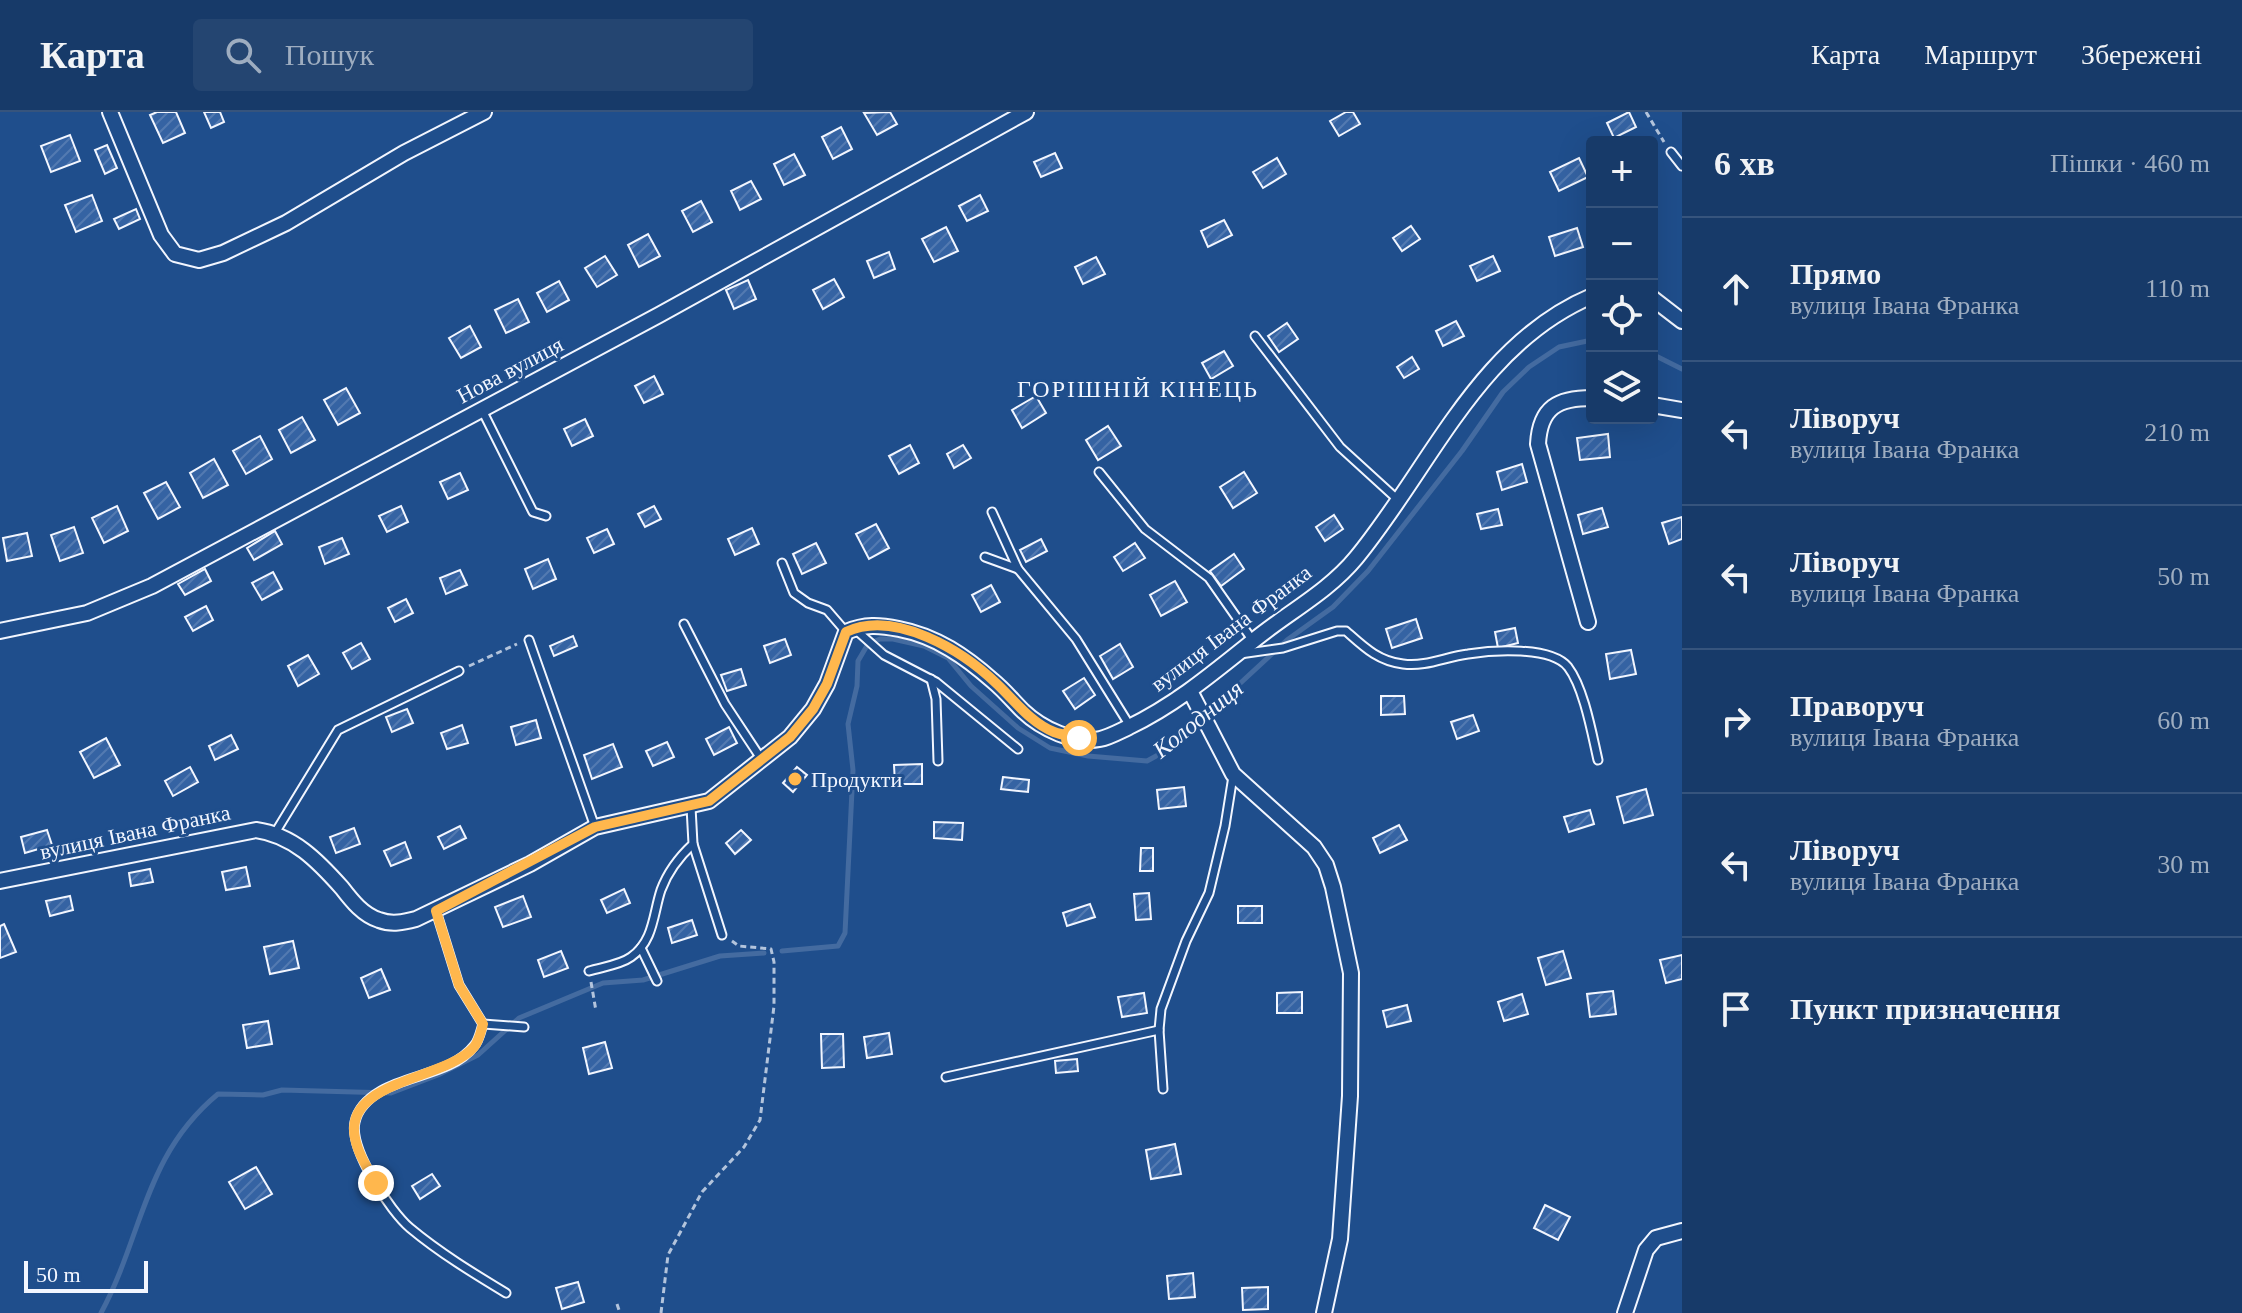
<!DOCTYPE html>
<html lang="uk">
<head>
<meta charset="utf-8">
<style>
	:root { --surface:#173a69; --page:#244571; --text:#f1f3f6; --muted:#9eadc0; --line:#36547d }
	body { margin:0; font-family:Georgia,serif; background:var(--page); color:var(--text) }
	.controls { position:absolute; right:24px; top:24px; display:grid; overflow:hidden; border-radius:8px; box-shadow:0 8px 32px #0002 }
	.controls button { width:72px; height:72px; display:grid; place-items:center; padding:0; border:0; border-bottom:2px solid var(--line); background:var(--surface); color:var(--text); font:40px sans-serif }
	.scale { position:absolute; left:24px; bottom:20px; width:124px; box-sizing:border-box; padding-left:8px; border:4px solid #f2f6ff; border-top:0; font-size:22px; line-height:28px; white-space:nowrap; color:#f2f6ff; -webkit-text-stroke:6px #1f4e8c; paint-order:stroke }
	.stop { position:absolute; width:24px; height:24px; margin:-18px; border:6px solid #ffb74d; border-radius:50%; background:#fff }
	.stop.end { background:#ffb74d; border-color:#fff; box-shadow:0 2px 8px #0008 }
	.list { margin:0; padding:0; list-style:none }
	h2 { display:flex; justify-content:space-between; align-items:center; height:104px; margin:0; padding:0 32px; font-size:34px }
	h2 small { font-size:26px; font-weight:400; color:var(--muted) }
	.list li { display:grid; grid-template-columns:52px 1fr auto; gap:24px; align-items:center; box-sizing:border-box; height:144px; padding:0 32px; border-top:2px solid var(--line) }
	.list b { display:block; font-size:30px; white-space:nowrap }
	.list p { margin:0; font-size:26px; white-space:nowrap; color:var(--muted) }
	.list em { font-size:26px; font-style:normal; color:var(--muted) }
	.icon { flex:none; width:44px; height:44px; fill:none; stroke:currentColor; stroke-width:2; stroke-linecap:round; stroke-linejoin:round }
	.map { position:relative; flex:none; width:1682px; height:1201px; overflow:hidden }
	header { display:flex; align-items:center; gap:48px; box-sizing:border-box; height:112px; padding:0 40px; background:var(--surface); border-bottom:2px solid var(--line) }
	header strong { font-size:38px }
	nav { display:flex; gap:44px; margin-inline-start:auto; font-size:28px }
	.search { width:560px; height:72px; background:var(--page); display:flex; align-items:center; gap:20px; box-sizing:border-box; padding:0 28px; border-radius:8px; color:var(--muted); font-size:30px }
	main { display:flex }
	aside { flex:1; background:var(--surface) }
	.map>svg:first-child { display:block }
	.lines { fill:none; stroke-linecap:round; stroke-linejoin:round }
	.stream { stroke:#446ba0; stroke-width:5 }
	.building { fill:url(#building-hatch); stroke:#f2f6ff; stroke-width:2 }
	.service-casing { stroke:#f2f6ff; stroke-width:11 }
	.minor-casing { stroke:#f2f6ff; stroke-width:18 }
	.path { stroke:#b3c4dc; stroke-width:3; stroke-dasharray:6 4; stroke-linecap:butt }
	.service { stroke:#1f4e8c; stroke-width:7 }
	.minor { stroke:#1f4e8c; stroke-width:14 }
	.route { stroke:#ffb74d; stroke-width:10 }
	.poi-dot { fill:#ffb74d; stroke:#1f4e8c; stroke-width:3 }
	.labels { text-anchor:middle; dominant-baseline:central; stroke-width:6; stroke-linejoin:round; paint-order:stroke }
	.street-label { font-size:22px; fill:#f2f6ff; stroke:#1f4e8c }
	.poi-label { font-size:22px; fill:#f2f6ff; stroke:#1f4e8c; text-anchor:start }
	.neighbourhood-label { font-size:24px; letter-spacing:2px; fill:#f2f6ff; stroke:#1f4e8c }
	.water-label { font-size:24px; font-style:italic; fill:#f2f6ff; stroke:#1f4e8c }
</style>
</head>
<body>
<header>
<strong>Карта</strong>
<div class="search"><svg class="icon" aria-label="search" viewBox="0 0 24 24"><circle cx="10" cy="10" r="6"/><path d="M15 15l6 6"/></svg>Пошук</div>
<nav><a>Карта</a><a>Маршрут</a><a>Збережені</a></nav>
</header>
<main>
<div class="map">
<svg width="1682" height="1201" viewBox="0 0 1682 1201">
	<defs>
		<pattern id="building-hatch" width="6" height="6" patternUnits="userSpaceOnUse" patternTransform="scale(2)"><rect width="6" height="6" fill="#3563a3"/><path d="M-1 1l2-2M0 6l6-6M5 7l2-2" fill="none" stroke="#537ab1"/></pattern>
	</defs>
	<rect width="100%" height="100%" fill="#1f4e8c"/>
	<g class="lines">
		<!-- stream -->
		<g class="stream">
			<polyline points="1652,242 1682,257"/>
			<polyline points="782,839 838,834 845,821 853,658 848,612 857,574 858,549 868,532 880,527 893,527 924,534 948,546 971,574 1018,616 1050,636 1088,644 1147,649 1169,637 1287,528 1333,495 1368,459 1462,339 1503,280 1529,255 1559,235 1592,228"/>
			<path d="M101,1201C143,1123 144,1043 218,982L263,983L282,978L391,981L438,963L478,943L519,906L603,871L643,868L720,844L764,841"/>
		</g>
	</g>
	<!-- building -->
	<g class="building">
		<polygon points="157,0 176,0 185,21 163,31 150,3"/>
		<polygon points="204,0 220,0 224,10 211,16"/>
		<polygon points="890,0 897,12 877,23 864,1"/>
		<polygon points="1346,0 1353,0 1360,12 1339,24 1330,9"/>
		<polygon points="1629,0 1636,15 1614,26 1607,11"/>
		<polygon points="841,15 852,37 833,47 822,25"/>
		<polygon points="70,23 80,49 51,60 41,34"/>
		<polygon points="107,33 117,56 105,62 95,38"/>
		<polygon points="1055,41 1062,56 1041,65 1034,50"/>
		<polygon points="794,42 805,63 784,73 774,52"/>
		<polygon points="1277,46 1286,62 1263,76 1253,60"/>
		<polygon points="1579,46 1588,65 1559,79 1550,60"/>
		<polygon points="751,69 761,87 740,98 731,79"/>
		<polygon points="92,83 102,109 76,120 65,93"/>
		<polygon points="980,83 988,99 967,109 959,94"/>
		<polygon points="701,89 712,110 693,120 682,99"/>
		<polygon points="136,97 140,107 119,117 114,107"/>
		<polygon points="1224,108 1232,123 1208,135 1201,119"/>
		<polygon points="1411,114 1420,127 1402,139 1393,126"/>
		<polygon points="946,115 958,139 934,150 922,127"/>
		<polygon points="1577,116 1583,135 1555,144 1549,125"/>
		<polygon points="648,122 660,144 639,155 628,133"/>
		<polygon points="889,140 895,157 874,166 867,149"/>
		<polygon points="605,144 617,163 597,175 585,156"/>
		<polygon points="1493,144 1500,159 1477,169 1470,154"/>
		<polygon points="1096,145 1105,162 1083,172 1075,155"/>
		<polygon points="834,167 844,185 823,197 813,178"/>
		<polygon points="748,168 756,187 734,197 726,178"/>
		<polygon points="559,169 569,188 547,200 537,181"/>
		<polygon points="518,187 529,210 506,221 495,198"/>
		<polygon points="1456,209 1464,224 1443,234 1436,219"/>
		<polygon points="1287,211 1298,227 1279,240 1268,224"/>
		<polygon points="470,214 481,235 461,246 449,226"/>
		<polygon points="1224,239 1233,254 1211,267 1202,251"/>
		<polygon points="1412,245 1419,257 1404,266 1397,255"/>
		<polygon points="654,264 663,282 644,291 635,274"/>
		<polygon points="346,276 360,301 338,313 324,288"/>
		<polygon points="1036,284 1046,301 1022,316 1012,298"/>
		<polygon points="302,305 315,328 291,341 279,318"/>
		<polygon points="585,307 593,324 572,334 564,317"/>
		<polygon points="1108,314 1121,334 1098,348 1086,328"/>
		<polygon points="1608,322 1610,345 1580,348 1577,326"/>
		<polygon points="260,324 272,347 246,362 233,339"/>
		<polygon points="910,333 919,351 899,362 889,344"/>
		<polygon points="963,333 971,346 954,356 947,342"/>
		<polygon points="214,347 228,373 203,386 190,361"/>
		<polygon points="1522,352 1527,370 1502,378 1497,360"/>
		<polygon points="1244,360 1257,381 1233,396 1220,375"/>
		<polygon points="460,361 468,378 448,387 440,370"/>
		<polygon points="166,370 180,395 158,407 144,381"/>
		<polygon points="117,394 128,419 104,431 92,406"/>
		<polygon points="401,394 408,410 387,420 379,404"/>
		<polygon points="654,394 661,407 645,415 638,402"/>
		<polygon points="1602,396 1608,415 1583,422 1578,403"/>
		<polygon points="1498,397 1502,413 1481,417 1477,402"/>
		<polygon points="1334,403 1343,417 1325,429 1316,415"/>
		<polygon points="1682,405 1682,427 1669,432 1662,411"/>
		<polygon points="876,412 889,436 869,447 856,422"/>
		<polygon points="74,415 83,441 60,449 51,423"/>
		<polygon points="752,416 759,432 735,443 728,427"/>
		<polygon points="607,417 614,432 594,441 587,426"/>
		<polygon points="275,419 282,432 254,448 247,436"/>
		<polygon points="27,421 32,444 7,449 3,426"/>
		<polygon points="342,426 349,442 325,452 319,435"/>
		<polygon points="1041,427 1047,439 1026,450 1020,438"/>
		<polygon points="816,431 826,451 802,462 793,442"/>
		<polygon points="1135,431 1145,446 1123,459 1114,445"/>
		<polygon points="1234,442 1244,457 1221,474 1210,459"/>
		<polygon points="548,447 556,467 533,477 525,457"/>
		<polygon points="205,457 211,469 185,483 178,472"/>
		<polygon points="460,458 467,473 446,482 440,466"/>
		<polygon points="273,460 282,477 262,488 252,471"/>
		<polygon points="1175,469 1187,490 1161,504 1150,483"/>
		<polygon points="991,473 1000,490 981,500 972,483"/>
		<polygon points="406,487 413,501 395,510 388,496"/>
		<polygon points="206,494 213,508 193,519 185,505"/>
		<polygon points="1416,507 1422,526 1392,536 1386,517"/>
		<polygon points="1515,516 1518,531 1498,536 1495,520"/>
		<polygon points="573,524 577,534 554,544 550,534"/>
		<polygon points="785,527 791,543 770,551 764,534"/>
		<polygon points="361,531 370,547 352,557 343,541"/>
		<polygon points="1120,532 1133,555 1113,567 1100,544"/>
		<polygon points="1631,538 1636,562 1610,567 1606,542"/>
		<polygon points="308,543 319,562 298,574 288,554"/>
		<polygon points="741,557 746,573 727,579 721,563"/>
		<polygon points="1084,566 1095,583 1075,597 1063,579"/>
		<polygon points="1381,584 1404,584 1405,602 1381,603"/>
		<polygon points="407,597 413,611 392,620 386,605"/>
		<polygon points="1473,603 1479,619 1457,627 1451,610"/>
		<polygon points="536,608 541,626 516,633 511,615"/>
		<polygon points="462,613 468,631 447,637 441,621"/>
		<polygon points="729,615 737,631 714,643 706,627"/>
		<polygon points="231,623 238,637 215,648 209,634"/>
		<polygon points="106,626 120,653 94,666 80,640"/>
		<polygon points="667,630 674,645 653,654 646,639"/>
		<polygon points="613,632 622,655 592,667 584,643"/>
		<polygon points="922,652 922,672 895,672 894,653"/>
		<polygon points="190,655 198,670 173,684 165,669"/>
		<polygon points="797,655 807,663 793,680 783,671"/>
		<polygon points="1003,665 1029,668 1028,680 1001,677"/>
		<polygon points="1184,675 1186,694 1159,697 1157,678"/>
		<polygon points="1646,677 1653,703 1624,711 1617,685"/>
		<polygon points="1590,698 1594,712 1569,720 1564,705"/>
		<polygon points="934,710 963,711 962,728 934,726"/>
		<polygon points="1399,713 1407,728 1380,741 1373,726"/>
		<polygon points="460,714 466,726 444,737 438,725"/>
		<polygon points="354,716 360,732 336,741 330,725"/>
		<polygon points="47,718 52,733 25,741 21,725"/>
		<polygon points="741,718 751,728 735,742 726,731"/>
		<polygon points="405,730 411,746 391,754 384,739"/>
		<polygon points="1141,736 1153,736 1153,759 1140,759"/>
		<polygon points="246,755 250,774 226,778 222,760"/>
		<polygon points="150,757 153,770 131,774 129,761"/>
		<polygon points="624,777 630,791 607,801 601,788"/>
		<polygon points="1149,781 1151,807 1136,808 1134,782"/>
		<polygon points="70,784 73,798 50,804 46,789"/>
		<polygon points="523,784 531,805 503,815 495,795"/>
		<polygon points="1090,792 1095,805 1067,814 1063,801"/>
		<rect x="1238" y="794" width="24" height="17"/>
		<polygon points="692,808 697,823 672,831 668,816"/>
		<polygon points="4,812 16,840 0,846 0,814"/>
		<polygon points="293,829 299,856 270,862 264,835"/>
		<polygon points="561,839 568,856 544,865 538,848"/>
		<polygon points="1563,839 1571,866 1546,873 1538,846"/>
		<polygon points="1682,843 1682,867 1666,871 1660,848"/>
		<polygon points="381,857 390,878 369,886 361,866"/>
		<polygon points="1613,879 1616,902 1590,905 1587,882"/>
		<polygon points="1302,880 1302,901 1277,901 1277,881"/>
		<polygon points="1144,881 1147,901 1122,905 1118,885"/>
		<polygon points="1522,882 1528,902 1504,909 1498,890"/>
		<polygon points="1407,893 1411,909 1387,915 1383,899"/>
		<polygon points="268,909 272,932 247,936 243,913"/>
		<polygon points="889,921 892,942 867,946 864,925"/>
		<polygon points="821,922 843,922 844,955 822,956"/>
		<polygon points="605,930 612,956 589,962 583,936"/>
		<polygon points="1077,947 1078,959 1056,961 1055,949"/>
		<polygon points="1175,1032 1181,1062 1151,1067 1146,1038"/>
		<polygon points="256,1055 272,1082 245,1097 229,1070"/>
		<polygon points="432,1062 440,1074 420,1087 412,1074"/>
		<polygon points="1545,1093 1570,1105 1558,1128 1534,1116"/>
		<polygon points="1193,1161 1195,1185 1169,1187 1167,1164"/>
		<polygon points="578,1170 584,1190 562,1197 556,1176"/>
		<polygon points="1268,1175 1268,1197 1243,1198 1242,1176"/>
	</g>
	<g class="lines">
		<defs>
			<g id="service">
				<polyline points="1671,40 1682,54"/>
				<polyline points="1255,224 1340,335 1397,387"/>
				<polyline points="482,298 533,400 546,404"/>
				<polyline points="1099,360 1145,417 1209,466 1253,529"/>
				<polyline points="992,400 1018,457 1076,527 1130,614"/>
				<polyline points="985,445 1018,457"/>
				<polyline points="782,451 794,481 808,491 827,498 846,520"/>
				<polyline points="684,512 725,592 762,648"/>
				<polyline points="856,518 884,543 936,570 1018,637"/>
				<polyline points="529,528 595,715"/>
				<path d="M1240,542L1283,536L1337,519H1346C1364,535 1378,549 1403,552C1426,555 1445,545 1468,542C1493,538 1551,534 1568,555C1584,576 1592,622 1598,648"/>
				<polyline points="931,567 936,587 938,649"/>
				<polyline points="275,721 338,618 459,559"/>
				<polyline points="693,732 722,823"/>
				<path d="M436,799L459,873L483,912C481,918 479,929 474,934C453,961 410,962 381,979C369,986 358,996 355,1010C349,1037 390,1099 410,1116C440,1141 473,1161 506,1181"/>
				<polyline points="641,836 657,869"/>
				<path d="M589,859C602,855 620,853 631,845C654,829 653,802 661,778C668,759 679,745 693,732L691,695"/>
				<polyline points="483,912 524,915"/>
				<polyline points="946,965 1159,918"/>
				<polyline points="1163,977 1159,918 1161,897 1186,829 1209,781 1225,714 1233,664"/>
			</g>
			<g id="minor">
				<polyline points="110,0 161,123 175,142 199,148 223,141 286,111 404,41 484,0"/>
				<polyline points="1652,186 1682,209"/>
				<polyline points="1652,293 1682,298"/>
				<path d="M1588,510L1538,332C1540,295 1558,286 1592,286"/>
				<polyline points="0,519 87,501 152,474 659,203 1026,0"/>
				<polyline points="1190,579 1233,662 1314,735 1326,753 1333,775 1351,861 1350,984 1340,1127 1324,1201"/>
				<path d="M0,769L256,718C293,723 318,749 342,776C352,789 363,803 379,808C392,813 404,810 416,807L530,752L595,715L709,689L790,625L813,597L827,572L846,520C865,512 879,513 899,517C936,524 966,545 993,569C1004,578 1013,589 1023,599C1042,617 1074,632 1100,627C1110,625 1120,619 1129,615C1175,593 1213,561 1253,529C1287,501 1328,480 1356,446C1431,355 1478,232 1592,184"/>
				<polyline points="1625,1201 1646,1138 1656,1126 1682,1119"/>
			</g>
		</defs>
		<!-- service casing -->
		<use href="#service" class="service-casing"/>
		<!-- minor casing -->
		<use href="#minor" class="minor-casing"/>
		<!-- path -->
		<g class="path">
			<polyline points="1646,0 1664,30"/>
			<polyline points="469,554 517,532"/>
			<polyline points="591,870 596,899"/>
			<polyline points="617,1192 620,1201"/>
			<polyline points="661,1201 668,1143 702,1080 744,1035 760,1008 774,894 774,850 771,837 739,834 732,829"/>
		</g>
		<!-- service -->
		<use href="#service" class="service"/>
		<!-- minor -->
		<use href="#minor" class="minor"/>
	</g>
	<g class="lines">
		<!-- route -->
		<path class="route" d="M376,1071C368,1057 358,1042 355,1026C343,968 446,968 474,935C479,929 481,919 483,912L459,873L436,799L595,715L709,689L790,625L813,597L827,572L846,520C895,497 963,539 997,572C1015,589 1031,611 1054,620C1062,623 1071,624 1079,626"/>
	</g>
	<!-- markers -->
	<circle class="poi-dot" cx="795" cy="667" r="8"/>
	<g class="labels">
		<!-- street labels -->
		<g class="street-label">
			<text transform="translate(510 258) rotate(-28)">Нова вулиця</text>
			<text transform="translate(1231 516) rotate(-37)">вулиця Івана Франка</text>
			<text transform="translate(135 720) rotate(-12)">вулиця Івана Франка</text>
		</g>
		<!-- poi labels -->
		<g class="poi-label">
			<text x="811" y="667">Продукти</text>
		</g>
		<!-- neighbourhood labels -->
		<g class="neighbourhood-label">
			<text x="1138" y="277">ГОРІШНІЙ КІНЕЦЬ</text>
		</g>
		<!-- water labels -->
		<g class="water-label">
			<text transform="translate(1198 607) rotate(-39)">Колодниця</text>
		</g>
	</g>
</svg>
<div class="controls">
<button>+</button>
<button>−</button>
<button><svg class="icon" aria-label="locate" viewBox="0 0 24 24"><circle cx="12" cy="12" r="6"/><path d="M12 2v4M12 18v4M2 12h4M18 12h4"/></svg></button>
<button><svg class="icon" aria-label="layers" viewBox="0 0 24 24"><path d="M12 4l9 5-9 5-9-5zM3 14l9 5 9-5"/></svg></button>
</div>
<div class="scale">50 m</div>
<div class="stop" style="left:1079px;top:626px"></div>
<div class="stop end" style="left:376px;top:1071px"></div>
</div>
<aside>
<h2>6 хв<small>Пішки · 460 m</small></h2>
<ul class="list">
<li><svg class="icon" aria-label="ahead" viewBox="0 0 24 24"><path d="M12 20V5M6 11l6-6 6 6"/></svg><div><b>Прямо</b><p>вулиця Івана Франка</p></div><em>110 m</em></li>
<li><svg class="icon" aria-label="left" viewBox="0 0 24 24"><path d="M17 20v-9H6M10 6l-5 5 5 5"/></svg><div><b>Ліворуч</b><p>вулиця Івана Франка</p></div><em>210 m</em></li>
<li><svg class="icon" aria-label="left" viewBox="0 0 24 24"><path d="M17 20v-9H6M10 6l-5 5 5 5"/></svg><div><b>Ліворуч</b><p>вулиця Івана Франка</p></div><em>50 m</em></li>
<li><svg class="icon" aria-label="right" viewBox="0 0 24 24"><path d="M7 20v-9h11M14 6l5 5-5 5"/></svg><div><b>Праворуч</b><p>вулиця Івана Франка</p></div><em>60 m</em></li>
<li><svg class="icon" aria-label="left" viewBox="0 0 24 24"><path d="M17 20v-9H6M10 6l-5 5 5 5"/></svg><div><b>Ліворуч</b><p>вулиця Івана Франка</p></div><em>30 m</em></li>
<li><svg class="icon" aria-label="arrive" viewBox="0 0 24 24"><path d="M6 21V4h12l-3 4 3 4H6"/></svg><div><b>Пункт призначення</b></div></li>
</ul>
</aside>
</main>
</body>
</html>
